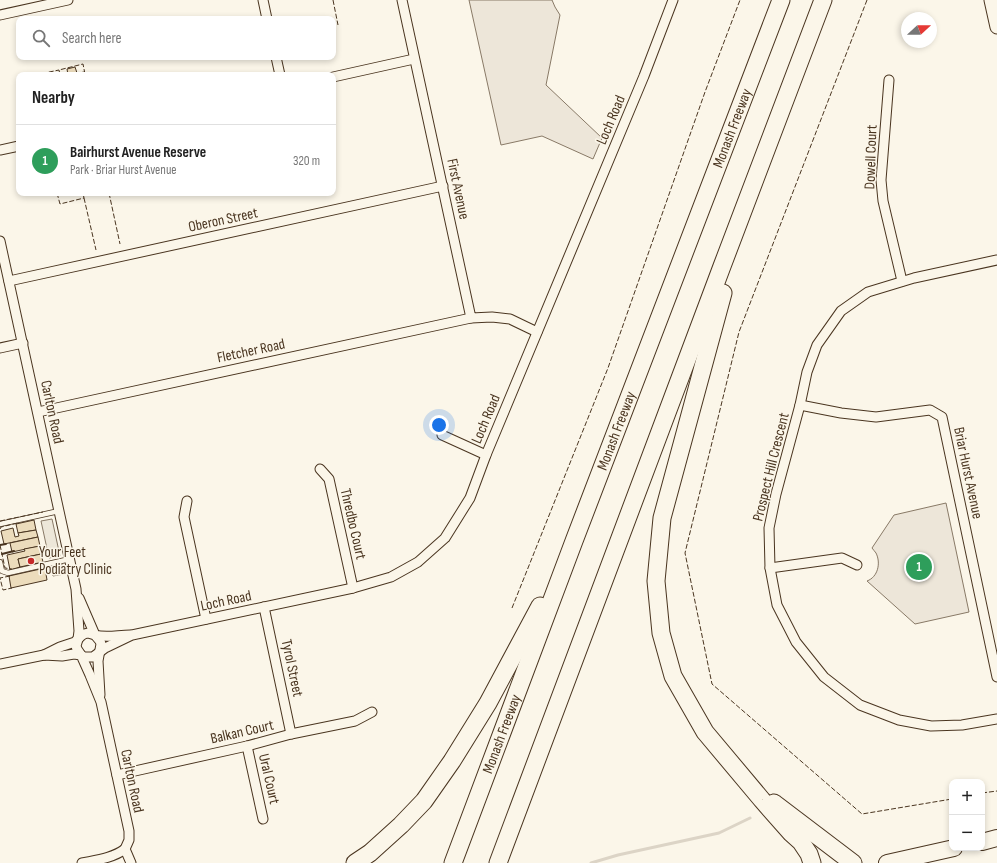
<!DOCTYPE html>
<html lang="en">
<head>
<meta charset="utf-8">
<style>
	:root { --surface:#fff; --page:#f2f2f2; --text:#222; --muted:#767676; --line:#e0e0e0; --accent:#c62828 }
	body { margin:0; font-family:"Sofia Sans Condensed",sans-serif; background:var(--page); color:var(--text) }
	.controls { position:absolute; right:12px; bottom:12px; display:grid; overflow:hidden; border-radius:8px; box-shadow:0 2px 6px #0003 }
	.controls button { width:36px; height:36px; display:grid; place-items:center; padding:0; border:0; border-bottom:1px solid var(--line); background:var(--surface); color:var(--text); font:20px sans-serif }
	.compass { position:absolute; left:901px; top:12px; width:36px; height:36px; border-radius:50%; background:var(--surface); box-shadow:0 2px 6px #0003; rotate:69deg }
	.you { position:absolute; left:439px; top:425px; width:14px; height:14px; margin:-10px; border:3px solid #fff; border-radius:50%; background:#1a73e8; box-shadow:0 0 0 6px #1a73e833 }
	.badge { display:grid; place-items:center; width:26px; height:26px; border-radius:50%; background:var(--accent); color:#fff; font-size:13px; font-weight:700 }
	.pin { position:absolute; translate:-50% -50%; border:2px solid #fff; box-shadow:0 1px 4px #0006 }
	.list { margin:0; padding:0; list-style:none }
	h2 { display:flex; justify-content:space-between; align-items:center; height:52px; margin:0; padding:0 16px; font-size:17px }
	h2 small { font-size:13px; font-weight:400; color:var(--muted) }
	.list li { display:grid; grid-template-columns:26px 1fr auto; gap:12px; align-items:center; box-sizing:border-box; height:72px; padding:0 16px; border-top:1px solid var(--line) }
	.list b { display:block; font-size:15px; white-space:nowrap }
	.list p { margin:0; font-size:13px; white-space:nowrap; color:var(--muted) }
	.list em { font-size:13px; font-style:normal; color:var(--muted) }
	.icon { flex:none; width:22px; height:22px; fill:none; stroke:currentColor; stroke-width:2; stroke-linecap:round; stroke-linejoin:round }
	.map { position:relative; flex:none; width:997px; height:863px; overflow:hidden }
	.search { position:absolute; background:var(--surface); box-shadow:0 2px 6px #0003; left:16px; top:16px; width:320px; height:44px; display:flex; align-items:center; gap:10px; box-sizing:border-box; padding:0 14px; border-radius:8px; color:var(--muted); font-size:15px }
	.panel { position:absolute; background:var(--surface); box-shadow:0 2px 6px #0003; left:16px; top:72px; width:320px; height:124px; border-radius:8px }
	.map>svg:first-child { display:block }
	.green { fill:#ede6d9; stroke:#887966 }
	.parking { fill:#ede7d9; stroke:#887966 }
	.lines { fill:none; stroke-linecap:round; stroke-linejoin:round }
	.stream { stroke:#dcd4c6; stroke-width:3 }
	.building { fill:#ecdcbc; stroke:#4a3520 }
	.service-casing { stroke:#4a3520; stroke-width:6 }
	.minor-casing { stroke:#4a3520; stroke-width:11 }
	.secondary-casing { stroke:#4a3520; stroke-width:15 }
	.trunk-casing { stroke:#4a3520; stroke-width:18 }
	.motorway-casing { stroke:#4a3520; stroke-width:19 }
	.service { stroke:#fbf6e9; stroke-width:4.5 }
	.minor { stroke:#fbf6e9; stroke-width:9 }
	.secondary { stroke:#fbf6e9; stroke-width:13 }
	.trunk { stroke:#fbf6e9; stroke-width:16 }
	.motorway { stroke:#fbf6e9; stroke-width:17 }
	.fence { stroke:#4a3520; stroke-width:1; stroke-dasharray:5 2; stroke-linecap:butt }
	.wall { stroke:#4a3520; stroke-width:2 }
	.poi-dot { fill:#c62828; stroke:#fbf6e9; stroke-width:1.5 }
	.labels { text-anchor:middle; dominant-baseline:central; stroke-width:3; stroke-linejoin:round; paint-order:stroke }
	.street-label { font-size:15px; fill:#4a3520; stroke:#fbf6e9 }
	.poi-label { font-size:15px; fill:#4a3520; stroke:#fbf6e9; text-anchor:start }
</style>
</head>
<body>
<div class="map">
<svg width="997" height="863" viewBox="0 0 997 863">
	<rect width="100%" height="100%" fill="#fbf6e9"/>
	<!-- green -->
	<g class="green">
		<polygon points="469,0 552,0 555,7 560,15 546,85 602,138 593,159 542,136 501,145"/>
		<path d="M946,503L969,612L915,624L867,581C878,577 881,563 876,553C875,551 873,550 872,548L894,515Z"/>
	</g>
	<!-- parking -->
	<g class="parking">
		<polygon points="52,519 60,556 49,558 41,521"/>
		<polygon points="62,564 64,574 53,576 51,567"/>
	</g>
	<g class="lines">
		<!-- stream -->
		<polyline class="stream" points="591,863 618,855 719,833 750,818"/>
	</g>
	<!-- building -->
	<g class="building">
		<polygon points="75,67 77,73 68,75 67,69"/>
		<polygon points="84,72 85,75 79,75 79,73"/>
		<polygon points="34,520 36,530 18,533 16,524"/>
		<polygon points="13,528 15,537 19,536 18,533 36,530 38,537 4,544 1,531"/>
		<polygon points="38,537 40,546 12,552 10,543"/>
		<polygon points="40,546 41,554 18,559 20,567 10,570 7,555 25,551 24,549"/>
		<polygon points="41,554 43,562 20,567 18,559"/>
		<polygon points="45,568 47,580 11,588 9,576"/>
	</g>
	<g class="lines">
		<defs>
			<g id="service">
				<polyline points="0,524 59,511"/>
				<polyline points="0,562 2,571 8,573 70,559"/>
			</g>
			<g id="minor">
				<polyline points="263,0 267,19"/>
				<polyline points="402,0 471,318 492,317 510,319 537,332"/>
				<polyline points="0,15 68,0"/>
				<polyline points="276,57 280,75"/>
				<polyline points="333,77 414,59"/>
				<polyline points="889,80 881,180 883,201 902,281"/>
				<polyline points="0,150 19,146"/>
				<polyline points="0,241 76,589 79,631 78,639 76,646 77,649 81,655 84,657 93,657 105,648 132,635 353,588 391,577 418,562 445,538 470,498 486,455 644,76 673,0"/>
				<polyline points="997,260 914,278 868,292 841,311 817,345 807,372 800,405 776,494 769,528 770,568 777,605 796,642 824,677 860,705 899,720 931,726 962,725 997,719"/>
				<polyline points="9,281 443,186"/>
				<polyline points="0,348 23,343"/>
				<polyline points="800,405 841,413 876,417 930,410 942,417 997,677"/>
				<polyline points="38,412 471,318"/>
				<polyline points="442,435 486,455"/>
				<polyline points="320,469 329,479 353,588"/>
				<polyline points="187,501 184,517 206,619"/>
				<polyline points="770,568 842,558 857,565"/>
				<path d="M79,598L95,635C106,638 118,635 130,635"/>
				<polyline points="264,607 291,734"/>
				<polyline points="44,655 60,647 75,642 81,636 84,634 88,633 95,635 100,641 101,644 98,661 100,695"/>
				<polyline points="0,664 44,655 62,656 74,654 81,655 90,675 101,702 129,831 129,840 125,849 131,863"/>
				<polyline points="247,746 263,819"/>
				<polyline points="117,775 247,746 291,734 355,721 372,712"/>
				<path d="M82,863C96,860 113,858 125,849"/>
			</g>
			<polyline id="secondary" points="991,0 997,27"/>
			<g id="trunk">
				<polyline points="982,842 997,838"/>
				<polyline points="887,863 954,848"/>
			</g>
			<g id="motorway">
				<polyline points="723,293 662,518 656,581 661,633 673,676 705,732 762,800 791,833 801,842 809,854 812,863"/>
				<polyline points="774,803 853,863"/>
				<polyline points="355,863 370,853 401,825 424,801 452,761 488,703 540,606"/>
				<path id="s1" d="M453,863L574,541L781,0"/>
				<path d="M498,863C607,575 713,287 823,0"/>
			</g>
		</defs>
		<!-- service casing -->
		<use href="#service" class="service-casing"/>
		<!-- minor casing -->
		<use href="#minor" class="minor-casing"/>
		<!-- secondary casing -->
		<use href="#secondary" class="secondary-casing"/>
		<!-- trunk casing -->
		<use href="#trunk" class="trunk-casing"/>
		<!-- motorway casing -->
		<use href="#motorway" class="motorway-casing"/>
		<!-- service -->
		<use href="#service" class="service"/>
		<!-- minor -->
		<use href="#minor" class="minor"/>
		<!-- secondary -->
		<use href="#secondary" class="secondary"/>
		<!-- trunk -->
		<use href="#trunk" class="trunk"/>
		<!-- motorway -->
		<use href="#motorway" class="motorway"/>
		<!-- fence -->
		<g class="fence">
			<polyline points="333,0 338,25"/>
			<polyline points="867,0 739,332 685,553 712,684 862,814 952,799"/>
			<polyline points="35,75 59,70"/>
			<polyline points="60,75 59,70 83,64 85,74"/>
			<polyline points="57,193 60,204 84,198 83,193"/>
			<polyline points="109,193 120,244"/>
			<polyline points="84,198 96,250"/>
			<polyline points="0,521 43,512"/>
			<polyline points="0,529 1,527 18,523"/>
			<polyline points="0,545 5,568 12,569"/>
			<polyline points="10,576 0,578 3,590 12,588"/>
			<polyline points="512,608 608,368 705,92 740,0"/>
			<polyline points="982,793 997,791"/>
		</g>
		<!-- wall -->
		<g class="wall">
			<polyline points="0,545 6,544"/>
			<polyline points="2,554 14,551"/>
		</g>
	</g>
	<!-- markers -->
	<circle class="poi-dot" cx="31" cy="561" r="4"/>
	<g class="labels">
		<!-- street labels -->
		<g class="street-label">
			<text transform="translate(611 120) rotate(-67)">Loch Road</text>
			<text stroke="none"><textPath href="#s1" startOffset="786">Monash Freeway</textPath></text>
			<text transform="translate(871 157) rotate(-88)">Dowell Court</text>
			<text transform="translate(458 189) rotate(78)">First Avenue</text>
			<text transform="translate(223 220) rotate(-12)">Oberon Street</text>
			<text transform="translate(251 351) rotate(-12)">Fletcher Road</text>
			<text transform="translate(52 412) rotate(78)">Carlton Road</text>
			<text transform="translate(486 419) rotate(-67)">Loch Road</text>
			<text stroke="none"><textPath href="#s1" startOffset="462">Monash Freeway</textPath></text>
			<text transform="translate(771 467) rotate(-76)">Prospect Hill Crescent</text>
			<text transform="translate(968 473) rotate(78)">Briar Hurst Avenue</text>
			<text transform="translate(353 524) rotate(77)">Thredbo Court</text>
			<text transform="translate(226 601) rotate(-12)">Loch Road</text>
			<text transform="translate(292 668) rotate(78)">Tyrol Street</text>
			<text transform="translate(242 732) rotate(-13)">Balkan Court</text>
			<text stroke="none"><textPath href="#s1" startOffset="138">Monash Freeway</textPath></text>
			<text transform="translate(269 779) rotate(77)">Ural Court</text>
			<text transform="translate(132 781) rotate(78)">Carlton Road</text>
		</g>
		<!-- poi labels -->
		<g class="poi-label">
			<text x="39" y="552">Your Feet<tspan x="39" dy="17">Podiatry Clinic</tspan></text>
		</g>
	</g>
</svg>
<div class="controls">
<button>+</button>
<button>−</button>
</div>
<svg class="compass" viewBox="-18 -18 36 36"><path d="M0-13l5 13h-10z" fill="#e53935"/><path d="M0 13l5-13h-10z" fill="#767676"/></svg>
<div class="you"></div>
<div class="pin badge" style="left:919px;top:567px;background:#2e9e5b">1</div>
<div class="search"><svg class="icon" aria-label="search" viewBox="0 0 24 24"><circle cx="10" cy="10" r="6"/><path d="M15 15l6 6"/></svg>Search here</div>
<section class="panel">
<h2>Nearby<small></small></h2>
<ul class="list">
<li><span class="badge" style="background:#2e9e5b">1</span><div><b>Bairhurst Avenue Reserve</b><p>Park · Briar Hurst Avenue</p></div><em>320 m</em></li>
</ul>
</section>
</div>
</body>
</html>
